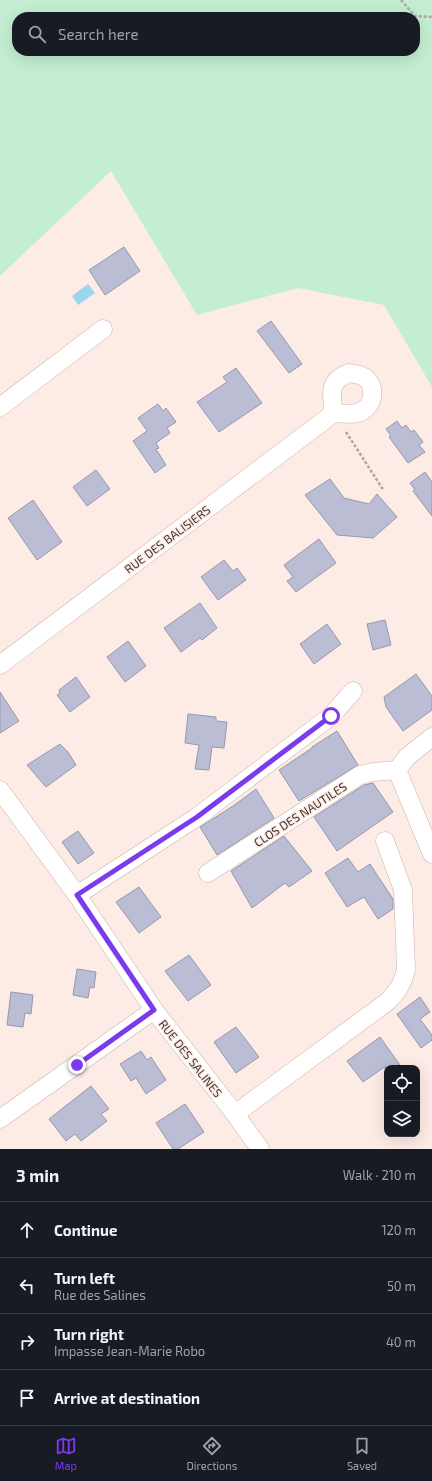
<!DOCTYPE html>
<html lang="en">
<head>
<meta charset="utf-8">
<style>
	:root { --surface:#171b24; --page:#20242c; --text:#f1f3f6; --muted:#9ea1a6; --line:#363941; --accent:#7c3aed }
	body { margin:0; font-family:"Exo 2",sans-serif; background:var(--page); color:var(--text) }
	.controls { position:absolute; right:12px; bottom:12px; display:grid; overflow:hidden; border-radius:8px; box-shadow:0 4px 16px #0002 }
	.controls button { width:36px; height:36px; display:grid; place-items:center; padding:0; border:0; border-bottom:1px solid var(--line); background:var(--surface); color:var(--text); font:20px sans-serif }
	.stop { position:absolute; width:12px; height:12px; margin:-9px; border:3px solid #7c3aed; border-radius:50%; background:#fff }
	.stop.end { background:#7c3aed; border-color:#fff; box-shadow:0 1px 4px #0008 }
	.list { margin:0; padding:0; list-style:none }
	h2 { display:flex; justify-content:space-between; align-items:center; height:52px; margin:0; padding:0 16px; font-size:17px }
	h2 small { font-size:13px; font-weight:400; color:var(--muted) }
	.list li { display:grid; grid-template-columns:26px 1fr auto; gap:12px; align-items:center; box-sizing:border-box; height:56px; padding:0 16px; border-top:1px solid var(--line) }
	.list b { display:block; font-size:15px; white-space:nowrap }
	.list p { margin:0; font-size:13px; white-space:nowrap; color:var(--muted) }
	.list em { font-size:13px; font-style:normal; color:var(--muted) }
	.icon { flex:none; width:22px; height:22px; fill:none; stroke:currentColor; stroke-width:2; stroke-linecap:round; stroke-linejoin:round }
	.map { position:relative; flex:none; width:432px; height:1149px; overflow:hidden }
	.search { position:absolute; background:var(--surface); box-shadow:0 4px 16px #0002; left:12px; right:12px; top:12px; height:44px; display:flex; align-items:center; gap:10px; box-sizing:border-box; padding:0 14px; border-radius:16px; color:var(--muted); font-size:15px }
	.sheet { height:276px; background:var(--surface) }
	nav { display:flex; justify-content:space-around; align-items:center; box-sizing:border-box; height:56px; border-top:1px solid var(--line); background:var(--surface); font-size:11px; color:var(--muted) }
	nav a { display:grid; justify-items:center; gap:2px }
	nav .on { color:var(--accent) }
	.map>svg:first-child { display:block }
	.green { fill:#c4eed1; fill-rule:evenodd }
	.water { fill:#9bd6ed }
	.building { fill:#bbbdd5; stroke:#9698af }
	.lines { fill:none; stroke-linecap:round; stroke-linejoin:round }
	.minor-casing { stroke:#ccb1a7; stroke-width:19 }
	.path { stroke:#b4a49f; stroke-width:2.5; stroke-dasharray:3 2; stroke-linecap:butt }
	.minor { stroke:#fff; stroke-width:18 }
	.route { stroke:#7c3aed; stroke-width:5 }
	.labels { text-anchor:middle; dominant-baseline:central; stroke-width:3; stroke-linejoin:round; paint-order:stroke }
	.street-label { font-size:12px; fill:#423632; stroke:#fdece5 }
</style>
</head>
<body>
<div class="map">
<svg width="432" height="1149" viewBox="0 0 432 1149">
	<rect width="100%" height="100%" fill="#fdece5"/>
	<!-- green -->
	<path class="green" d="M0,0H432V387L384,305L298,288L197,315L111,171L0,276ZM17,17H415V51H17Z"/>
	<!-- water -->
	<polygon class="water" points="88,284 95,293 78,305 72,296"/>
	<!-- building -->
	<g class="building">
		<polygon points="124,247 140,271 105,295 89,270"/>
		<polygon points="271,321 302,364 289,373 257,331"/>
		<polygon points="236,368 262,403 219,432 197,402 227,382 223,377"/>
		<polygon points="158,404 163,411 166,408 176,422 167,428 170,433 156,443 159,448 156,449 166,465 155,473 133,441 147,431 138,418"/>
		<polygon points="397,421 402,428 406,425 411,432 414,430 423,442 419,445 425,452 408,463 389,437 391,436 386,429"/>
		<polygon points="96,470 110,489 87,506 73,487"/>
		<polygon points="425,472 432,482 432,516 413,491 415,490 410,483"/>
		<polygon points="330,479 344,498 369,504 377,494 397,517 373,538 337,535 305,495"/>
		<polygon points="33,500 62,542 37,560 8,518"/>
		<polygon points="319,539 336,563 296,592 287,581 293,577 284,565"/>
		<polygon points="224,560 233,571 237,568 246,580 218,600 201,577"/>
		<polygon points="200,603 217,628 202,640 200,638 181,652 164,628"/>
		<polygon points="385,620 391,645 373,650 367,624"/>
		<polygon points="327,624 341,644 314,664 300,644"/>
		<polygon points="128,641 146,666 125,682 107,657"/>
		<polygon points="416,674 432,696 432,710 403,731 386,707 384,697"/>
		<polygon points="76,677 90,697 70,712 57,695 60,693 59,690"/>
		<polygon points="0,692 19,721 0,733"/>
		<polygon points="188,714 216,717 216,721 227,722 224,748 212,747 209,770 195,769 199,745 185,743"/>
		<polygon points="337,731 358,765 299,801 279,770 312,748 312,747"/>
		<polygon points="60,744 68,752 76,765 46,787 27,765"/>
		<polygon points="373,783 393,812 337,851 314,817 364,785"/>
		<polygon points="256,789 274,818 217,855 200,827 233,806"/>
		<polygon points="78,831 94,853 78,864 62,842"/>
		<polygon points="284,836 312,871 289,887 285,883 252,908 231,871"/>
		<polygon points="348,858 358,872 370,864 393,899 393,909 378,919 364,897 347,907 325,873"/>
		<polygon points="139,887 161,917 139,933 116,902"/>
		<polygon points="189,955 211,985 188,1001 165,971"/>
		<polygon points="77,969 96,972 94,988 90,987 88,998 73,995"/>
		<polygon points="11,992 33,995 31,1014 25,1013 23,1027 7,1025"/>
		<polygon points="420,997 430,1012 420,1019 432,1035 432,1040 421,1048 397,1014"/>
		<polygon points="236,1027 259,1057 236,1073 214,1042"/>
		<polygon points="380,1037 402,1068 383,1068 363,1082 347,1061"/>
		<polygon points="141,1051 147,1060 151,1057 166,1080 146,1094 136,1078 131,1081 120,1064"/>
		<polygon points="91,1086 109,1109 101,1114 107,1121 81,1141 75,1134 66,1141 49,1119"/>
		<polygon points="185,1104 204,1132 178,1149 173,1149 156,1123"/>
	</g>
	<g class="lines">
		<defs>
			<g id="minor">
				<path d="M349,373C354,374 359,374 364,377C376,385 375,404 362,411C354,416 343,413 334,413C331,394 328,381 349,373Z"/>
				<polyline points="0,407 103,329"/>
				<polyline points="0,665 334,413"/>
				<polyline points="397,770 432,854"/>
				<polyline points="397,770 407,757 432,737"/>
				<polyline points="0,790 77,895 154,1010 235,1114 260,1149"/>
				<polyline points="208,873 360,775 373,772 397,770"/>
				<polyline points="77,895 197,817 331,716 353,691"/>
				<path d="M235,1114L387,1002C398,991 402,985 406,970L403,890L385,841"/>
				<polyline points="0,1119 154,1010"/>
			</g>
		</defs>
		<!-- minor casing -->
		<use href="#minor" class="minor-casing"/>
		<!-- path -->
		<g class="path">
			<polyline points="401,0 415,16 432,17"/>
			<polyline points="346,432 384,491"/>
		</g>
		<!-- minor -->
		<use href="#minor" class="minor"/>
	</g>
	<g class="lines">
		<!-- route -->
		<polyline class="route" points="77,1065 154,1010 77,895 197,817 331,716"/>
	</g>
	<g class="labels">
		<!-- street labels -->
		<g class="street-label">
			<text transform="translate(167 539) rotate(-37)">RUE DES BALISIERS</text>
			<text transform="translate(300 814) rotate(-33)">CLOS DES NAUTILES</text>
			<text transform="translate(191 1058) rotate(52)">RUE DES SALINES</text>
		</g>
	</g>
</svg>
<div class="controls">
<button><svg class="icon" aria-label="locate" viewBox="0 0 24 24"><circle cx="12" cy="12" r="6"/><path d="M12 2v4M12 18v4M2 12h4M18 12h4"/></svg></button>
<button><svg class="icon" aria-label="layers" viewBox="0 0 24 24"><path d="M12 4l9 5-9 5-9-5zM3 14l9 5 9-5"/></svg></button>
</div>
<div class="stop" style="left:331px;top:716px"></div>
<div class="stop end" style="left:77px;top:1065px"></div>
<div class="search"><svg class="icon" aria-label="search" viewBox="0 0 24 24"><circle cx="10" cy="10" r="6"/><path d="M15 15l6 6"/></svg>Search here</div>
</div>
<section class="sheet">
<h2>3 min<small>Walk · 210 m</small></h2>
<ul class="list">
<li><svg class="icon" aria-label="ahead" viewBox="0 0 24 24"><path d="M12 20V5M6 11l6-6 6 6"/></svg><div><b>Continue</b></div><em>120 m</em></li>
<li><svg class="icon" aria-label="left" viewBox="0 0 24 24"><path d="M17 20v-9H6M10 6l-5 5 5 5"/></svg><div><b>Turn left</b><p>Rue des Salines</p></div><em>50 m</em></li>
<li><svg class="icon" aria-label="right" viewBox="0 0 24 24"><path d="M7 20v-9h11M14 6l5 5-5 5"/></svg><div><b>Turn right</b><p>Impasse Jean-Marie Robo</p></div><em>40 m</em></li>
<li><svg class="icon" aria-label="arrive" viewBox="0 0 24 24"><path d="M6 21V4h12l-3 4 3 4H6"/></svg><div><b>Arrive at destination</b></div></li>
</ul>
</section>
<nav>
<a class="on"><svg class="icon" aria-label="map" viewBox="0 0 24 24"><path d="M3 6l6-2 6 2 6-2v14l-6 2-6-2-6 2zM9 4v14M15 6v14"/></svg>Map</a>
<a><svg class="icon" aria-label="directions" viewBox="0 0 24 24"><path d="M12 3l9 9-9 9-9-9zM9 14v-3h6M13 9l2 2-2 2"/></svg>Directions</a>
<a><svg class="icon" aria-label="saved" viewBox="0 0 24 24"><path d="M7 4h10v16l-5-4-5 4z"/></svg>Saved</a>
</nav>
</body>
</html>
